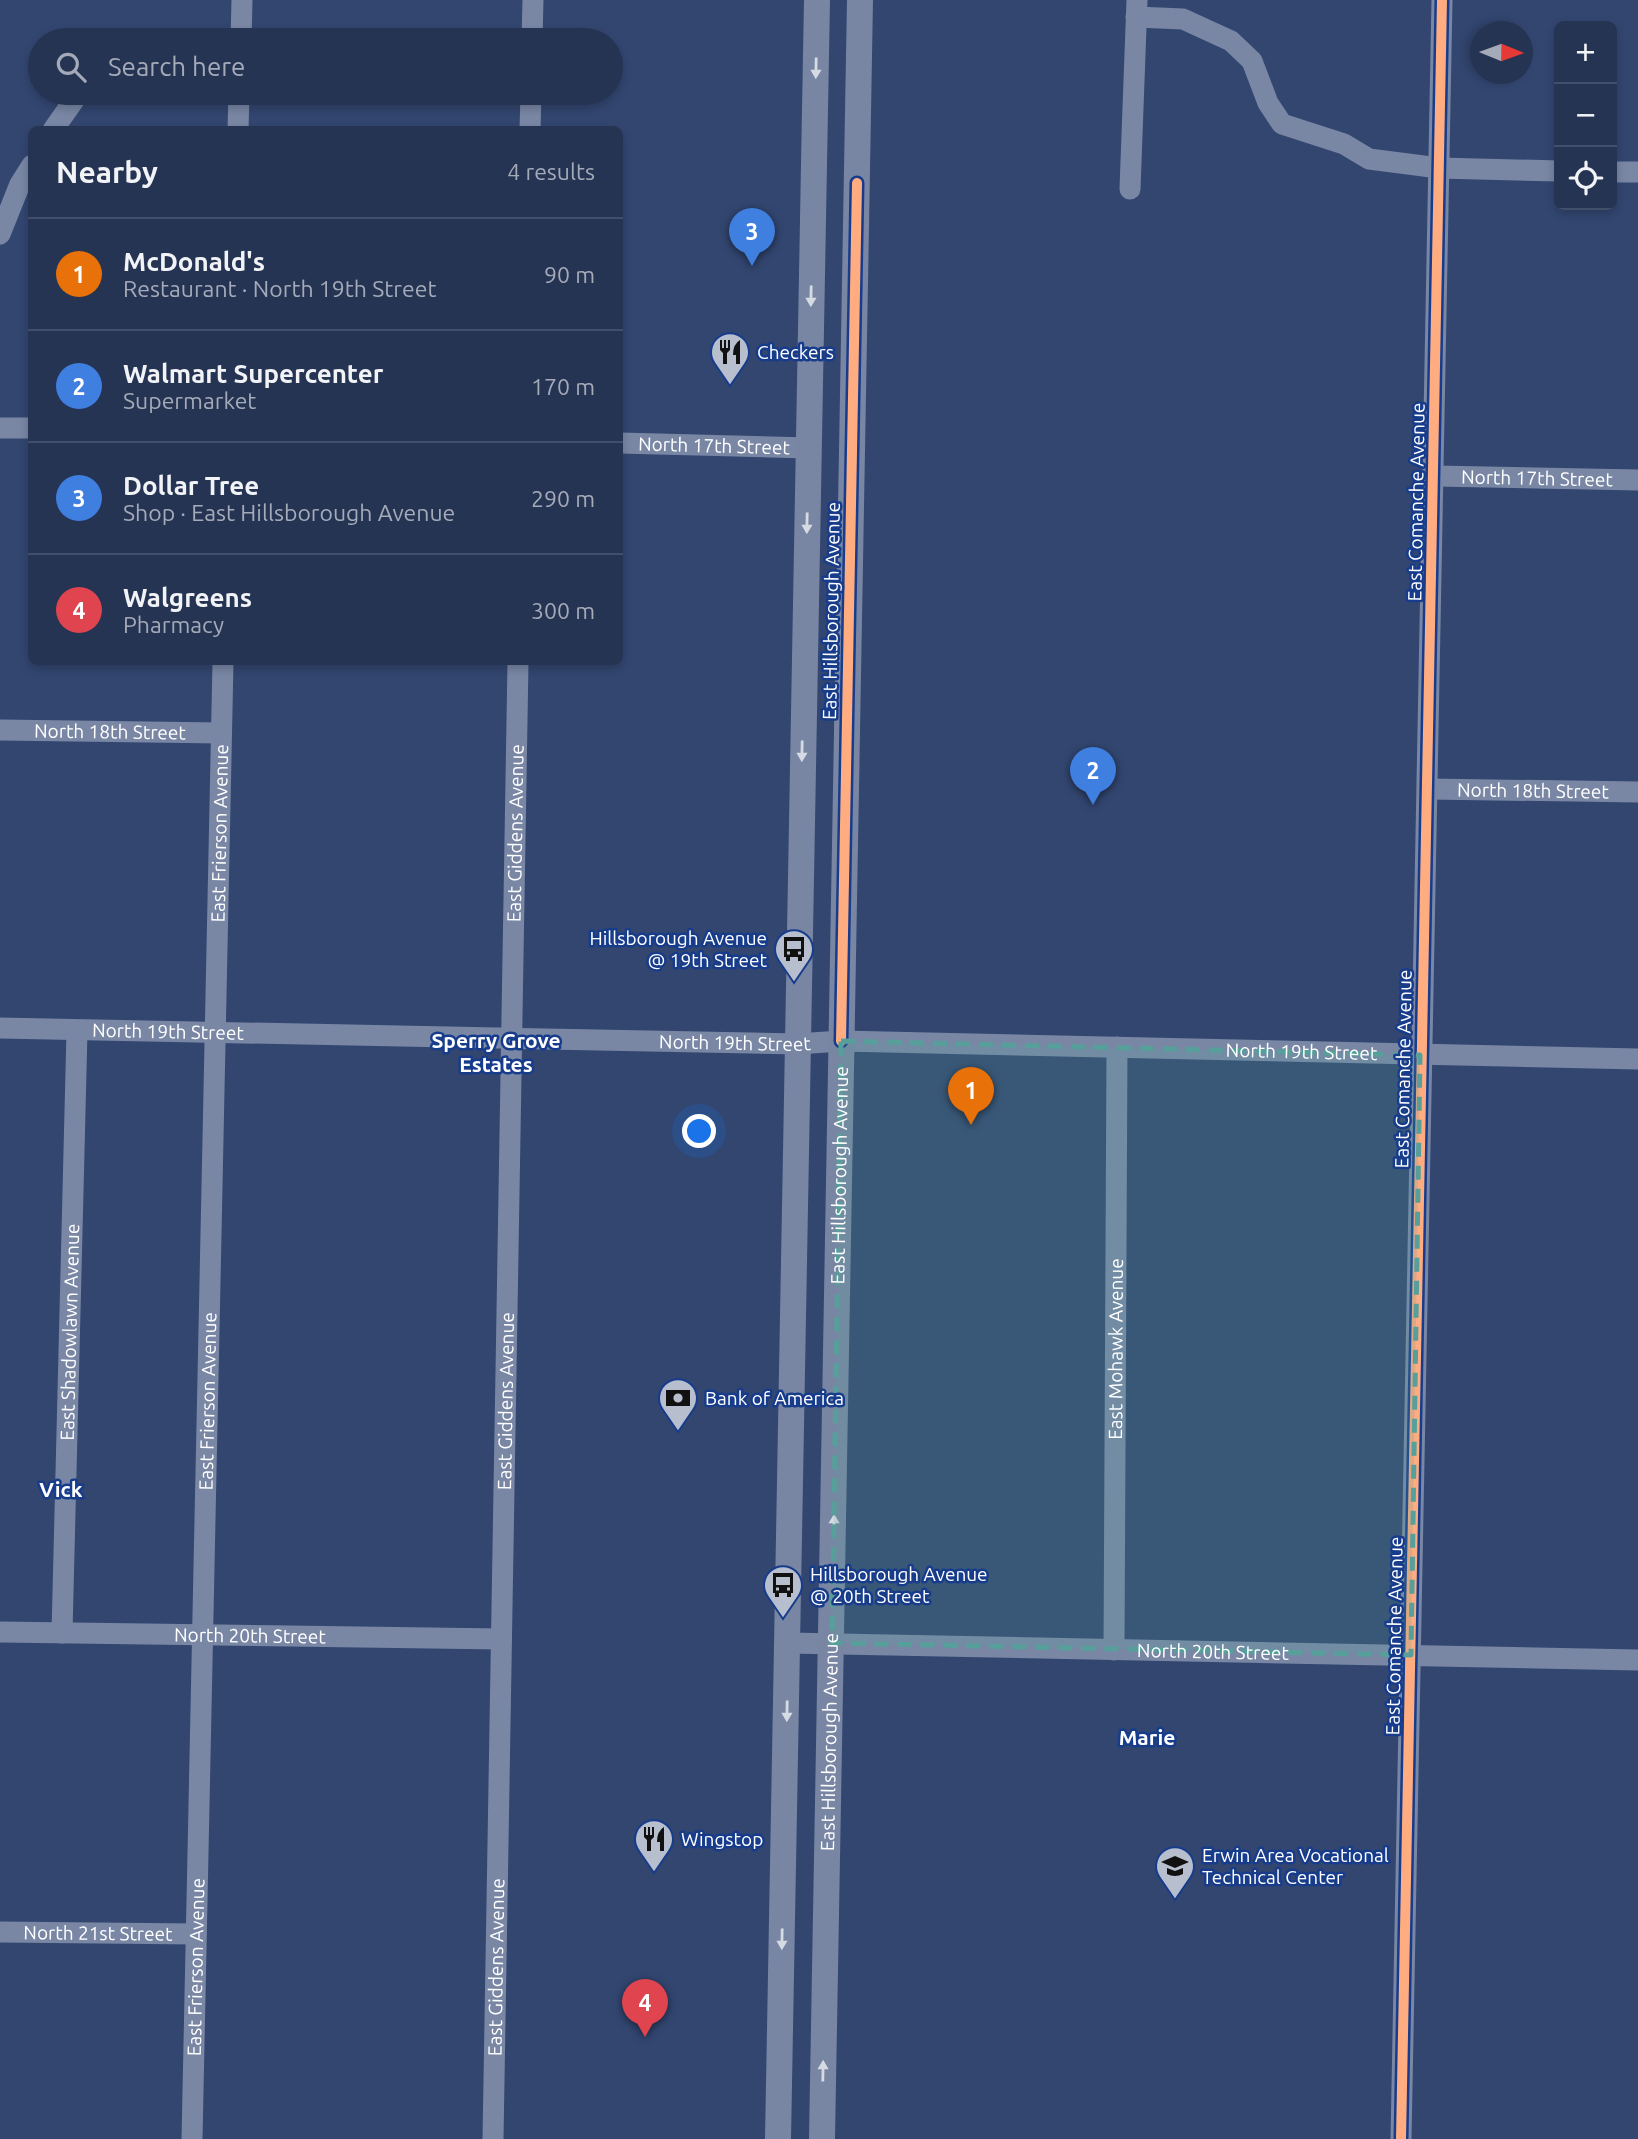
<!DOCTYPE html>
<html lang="en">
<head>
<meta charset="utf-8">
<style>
	:root { --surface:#263454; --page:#323f5e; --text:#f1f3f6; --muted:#a4aab8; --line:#424f6b; --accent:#b7becd }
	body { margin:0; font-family:Ubuntu,sans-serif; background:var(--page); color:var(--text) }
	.controls { position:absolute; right:21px; top:21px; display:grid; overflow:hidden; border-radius:10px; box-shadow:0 4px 10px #0003 }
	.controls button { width:63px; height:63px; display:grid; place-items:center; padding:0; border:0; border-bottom:2px solid var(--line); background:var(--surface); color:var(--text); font:35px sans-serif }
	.compass { position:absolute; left:1470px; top:21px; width:63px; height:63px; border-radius:50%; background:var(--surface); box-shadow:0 4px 10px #0003; rotate:91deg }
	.you { position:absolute; left:700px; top:1132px; width:24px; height:24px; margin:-18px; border:5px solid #fff; border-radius:50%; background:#1a73e8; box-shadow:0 0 0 10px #1a73e833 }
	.badge { display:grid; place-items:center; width:46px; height:46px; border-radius:50%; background:var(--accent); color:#fff; font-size:23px; font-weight:700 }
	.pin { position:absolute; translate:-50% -58px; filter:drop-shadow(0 2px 4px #0008) }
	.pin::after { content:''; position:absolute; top:37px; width:24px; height:21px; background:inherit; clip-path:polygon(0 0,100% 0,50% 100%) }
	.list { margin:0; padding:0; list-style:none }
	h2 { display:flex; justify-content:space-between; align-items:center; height:91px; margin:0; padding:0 28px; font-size:30px }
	h2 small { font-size:23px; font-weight:400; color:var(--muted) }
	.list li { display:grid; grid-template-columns:46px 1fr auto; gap:21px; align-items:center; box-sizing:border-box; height:112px; padding:0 28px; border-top:2px solid var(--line) }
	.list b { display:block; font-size:26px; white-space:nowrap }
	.list p { margin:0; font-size:23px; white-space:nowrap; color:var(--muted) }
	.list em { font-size:23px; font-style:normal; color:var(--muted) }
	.icon { flex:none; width:38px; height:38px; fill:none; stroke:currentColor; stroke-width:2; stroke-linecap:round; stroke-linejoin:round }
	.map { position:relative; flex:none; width:1638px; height:2139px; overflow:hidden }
	.search { position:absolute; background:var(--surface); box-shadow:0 4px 10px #0003; left:28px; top:28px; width:595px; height:77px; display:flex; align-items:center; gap:18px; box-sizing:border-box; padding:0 24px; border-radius:38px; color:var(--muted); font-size:26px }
	.panel { position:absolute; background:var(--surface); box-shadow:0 4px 10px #0003; left:28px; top:126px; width:595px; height:539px; border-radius:10px }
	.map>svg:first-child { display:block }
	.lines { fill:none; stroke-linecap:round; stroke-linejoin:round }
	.minor { stroke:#7987a5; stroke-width:21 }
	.major { stroke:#7886a3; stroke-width:26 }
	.cycleway-casing { stroke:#173c8b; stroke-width:15 }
	.cycleway { stroke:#ffac80; stroke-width:10 }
	.oneway { fill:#d6dbe3 }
	.marked { fill:#579f9a; fill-opacity:0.2; stroke:#579f9a; stroke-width:5; stroke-dasharray:14 9; stroke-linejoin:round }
	.labels { text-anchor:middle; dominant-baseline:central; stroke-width:5; stroke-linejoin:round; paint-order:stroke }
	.poi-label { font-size:19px; fill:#fff; stroke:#173c8b; text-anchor:start }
	.street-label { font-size:19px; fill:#fff; stroke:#173c8b }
	.neighbourhood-label { font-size:21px; font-weight:bold; fill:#fff; stroke:#173c8b }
</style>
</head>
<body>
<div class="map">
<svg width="1638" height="2139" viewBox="0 0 1638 2139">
	<rect width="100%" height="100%" fill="#324670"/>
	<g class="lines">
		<!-- minor -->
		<g class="minor">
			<polyline points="1136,17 1183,19 1231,41 1252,61 1268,103 1282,124 1344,144 1369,159 1439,168 1559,171"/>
			<polyline points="241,40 242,0"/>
			<polyline points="532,40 533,0"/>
			<polyline points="53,130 79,93"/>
			<polyline points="238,130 239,93"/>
			<polyline points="530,130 531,93"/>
			<polyline points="1612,172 1638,172"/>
			<polyline points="1130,189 1137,0"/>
			<polyline points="0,234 20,184 32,165"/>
			<polyline points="0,428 32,428"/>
			<path id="s1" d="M620,443L809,448"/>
			<path id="s2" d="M1435,476L1638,480"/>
			<path id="s3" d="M0,730L221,733"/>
			<path id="s4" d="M1428,789L1638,792"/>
			<path id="s5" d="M0,1028L797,1044L841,1041L1638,1059"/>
			<path id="s6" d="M0,1632L501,1639"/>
			<path id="s7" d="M62,1633L77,1031"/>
			<path id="s8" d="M788,1643L1638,1660"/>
			<path id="s9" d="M1114,1650L1117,1047"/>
			<path id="s10" d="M0,1932L196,1934"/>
			<path id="s11" d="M192,2139L223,662"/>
			<path id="s12" d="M493,2139L518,662"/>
			<polyline points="1401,2139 1442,0"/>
		</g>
		<!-- major -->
		<g class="major">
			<polyline points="778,2139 817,0"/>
			<path id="s13" d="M822,2139L860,0"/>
		</g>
		<defs>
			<g id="cycleway">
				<polyline points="841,1041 857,183"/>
				<polyline points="1401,2139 1442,0"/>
			</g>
		</defs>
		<!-- cycleway casing -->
		<use href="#cycleway" class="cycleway-casing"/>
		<!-- cycleway -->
		<use href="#cycleway" class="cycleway"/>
	</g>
	<!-- one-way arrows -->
	<defs><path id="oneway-solid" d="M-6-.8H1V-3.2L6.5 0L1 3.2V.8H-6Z" transform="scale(1.75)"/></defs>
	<g class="oneway">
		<use href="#oneway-solid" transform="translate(816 68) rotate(91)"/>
		<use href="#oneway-solid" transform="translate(811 296) rotate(91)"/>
		<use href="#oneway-solid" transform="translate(807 523) rotate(91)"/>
		<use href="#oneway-solid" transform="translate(802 751) rotate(91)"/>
		<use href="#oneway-solid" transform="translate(834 1525) rotate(-89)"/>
		<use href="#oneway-solid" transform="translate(787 1711) rotate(91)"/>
		<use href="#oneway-solid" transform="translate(782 1939) rotate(91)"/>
		<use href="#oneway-solid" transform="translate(823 2071) rotate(-89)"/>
	</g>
	<!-- marked area -->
	<path class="marked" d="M841,1041L1420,1055L1411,1655L832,1643Z"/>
	<!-- icons -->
	<defs>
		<symbol id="restaurant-pin" viewBox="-11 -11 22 30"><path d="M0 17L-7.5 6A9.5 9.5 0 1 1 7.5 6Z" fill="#b7becd" stroke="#173c8b"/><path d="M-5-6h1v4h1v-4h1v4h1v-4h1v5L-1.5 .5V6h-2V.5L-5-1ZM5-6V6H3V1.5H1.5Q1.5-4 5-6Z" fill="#111"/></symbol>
		<symbol id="bus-pin" viewBox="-11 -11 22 30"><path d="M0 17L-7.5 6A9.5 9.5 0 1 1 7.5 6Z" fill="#b7becd" stroke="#173c8b"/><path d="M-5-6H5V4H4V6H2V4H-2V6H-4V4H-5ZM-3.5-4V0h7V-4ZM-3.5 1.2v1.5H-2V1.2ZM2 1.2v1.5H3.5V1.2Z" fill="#111"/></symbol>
		<symbol id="bank-pin" viewBox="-11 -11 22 30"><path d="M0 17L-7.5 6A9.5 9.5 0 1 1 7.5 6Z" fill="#b7becd" stroke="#173c8b"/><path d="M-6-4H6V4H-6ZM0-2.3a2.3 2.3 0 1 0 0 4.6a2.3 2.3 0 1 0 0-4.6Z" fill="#111"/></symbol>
		<symbol id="school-pin" viewBox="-11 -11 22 30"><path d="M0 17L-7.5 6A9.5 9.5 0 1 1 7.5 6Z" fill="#b7becd" stroke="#173c8b"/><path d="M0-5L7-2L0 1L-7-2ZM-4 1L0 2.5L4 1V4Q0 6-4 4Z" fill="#111"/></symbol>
	</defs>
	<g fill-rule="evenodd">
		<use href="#restaurant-pin" x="708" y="330" width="44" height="60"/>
		<use href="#bus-pin" x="772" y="927" width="44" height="60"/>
		<use href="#bank-pin" x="656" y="1376" width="44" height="60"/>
		<use href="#bus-pin" x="761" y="1563" width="44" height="60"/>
		<use href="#restaurant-pin" x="632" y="1817" width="44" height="60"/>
		<use href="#school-pin" x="1153" y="1844" width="44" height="60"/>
	</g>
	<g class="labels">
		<!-- poi labels -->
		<g class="poi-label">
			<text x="757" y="352">Checkers</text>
			<text x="767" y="938" text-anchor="end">Hillsborough Avenue<tspan x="767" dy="22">@ 19th Street</tspan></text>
			<text x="705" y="1398">Bank of America</text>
			<text x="810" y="1574">Hillsborough Avenue<tspan x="810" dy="22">@ 20th Street</tspan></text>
			<text x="681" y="1839">Wingstop</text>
			<text x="1202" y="1855">Erwin Area Vocational<tspan x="1202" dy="22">Technical Center</tspan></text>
		</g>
		<!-- street labels -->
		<g class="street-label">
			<text stroke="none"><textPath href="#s1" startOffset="94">North 17th Street</textPath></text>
			<text stroke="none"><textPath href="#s2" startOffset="102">North 17th Street</textPath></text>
			<text transform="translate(1416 502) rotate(-89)">East Comanche Avenue</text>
			<text transform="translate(831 611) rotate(-89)">East Hillsborough Avenue</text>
			<text stroke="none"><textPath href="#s3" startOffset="110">North 18th Street</textPath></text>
			<text stroke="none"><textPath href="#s4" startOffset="105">North 18th Street</textPath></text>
			<text stroke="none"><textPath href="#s11" startOffset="1306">East Frierson Avenue</textPath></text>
			<text stroke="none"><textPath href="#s12" startOffset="1306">East Giddens Avenue</textPath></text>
			<text stroke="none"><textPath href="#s5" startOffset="168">North 19th Street</textPath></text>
			<text stroke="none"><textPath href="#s5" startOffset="735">North 19th Street</textPath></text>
			<text stroke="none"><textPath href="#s5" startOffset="1302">North 19th Street</textPath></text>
			<text transform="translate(1403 1069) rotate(-89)">East Comanche Avenue</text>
			<text stroke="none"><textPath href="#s13" startOffset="964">East Hillsborough Avenue</textPath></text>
			<text stroke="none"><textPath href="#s7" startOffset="301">East Shadowlawn Avenue</textPath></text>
			<text stroke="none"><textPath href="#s9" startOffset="301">East Mohawk Avenue</textPath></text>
			<text stroke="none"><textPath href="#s11" startOffset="738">East Frierson Avenue</textPath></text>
			<text stroke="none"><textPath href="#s12" startOffset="738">East Giddens Avenue</textPath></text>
			<text stroke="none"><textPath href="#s6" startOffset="250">North 20th Street</textPath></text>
			<text transform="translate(1394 1636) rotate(-89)">East Comanche Avenue</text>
			<text stroke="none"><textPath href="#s8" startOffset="425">North 20th Street</textPath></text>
			<text stroke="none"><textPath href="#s13" startOffset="397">East Hillsborough Avenue</textPath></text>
			<text stroke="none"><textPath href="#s10" startOffset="98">North 21st Street</textPath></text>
			<text stroke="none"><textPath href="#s11" startOffset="172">East Frierson Avenue</textPath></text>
			<text stroke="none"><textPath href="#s12" startOffset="172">East Giddens Avenue</textPath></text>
		</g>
		<!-- neighbourhood labels -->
		<g class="neighbourhood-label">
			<text x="496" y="1040">Sperry Grove<tspan x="496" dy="24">Estates</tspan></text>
			<text x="61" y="1489">Vick</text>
			<text x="1147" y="1737">Marie</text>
		</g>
	</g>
</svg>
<div class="controls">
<button>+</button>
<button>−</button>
<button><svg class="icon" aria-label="locate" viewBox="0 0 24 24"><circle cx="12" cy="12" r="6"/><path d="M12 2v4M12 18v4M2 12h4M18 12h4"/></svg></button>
</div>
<svg class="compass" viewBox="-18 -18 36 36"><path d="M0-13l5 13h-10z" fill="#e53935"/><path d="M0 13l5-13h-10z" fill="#a4aab8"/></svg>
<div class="you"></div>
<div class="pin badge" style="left:971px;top:1125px;background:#e8710a">1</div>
<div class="pin badge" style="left:1093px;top:805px;background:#3f7fe0">2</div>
<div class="pin badge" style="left:752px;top:266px;background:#3f7fe0">3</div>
<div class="pin badge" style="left:645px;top:2037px;background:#e0444e">4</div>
<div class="search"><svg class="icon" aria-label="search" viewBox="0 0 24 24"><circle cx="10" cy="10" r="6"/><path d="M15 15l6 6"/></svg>Search here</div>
<section class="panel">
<h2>Nearby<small>4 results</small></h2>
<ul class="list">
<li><span class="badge" style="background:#e8710a">1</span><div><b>McDonald's</b><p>Restaurant · North 19th Street</p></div><em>90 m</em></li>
<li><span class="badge" style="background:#3f7fe0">2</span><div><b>Walmart Supercenter</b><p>Supermarket</p></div><em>170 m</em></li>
<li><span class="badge" style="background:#3f7fe0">3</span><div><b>Dollar Tree</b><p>Shop · East Hillsborough Avenue</p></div><em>290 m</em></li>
<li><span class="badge" style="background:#e0444e">4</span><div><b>Walgreens</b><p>Pharmacy</p></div><em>300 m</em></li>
</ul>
</section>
</div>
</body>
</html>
